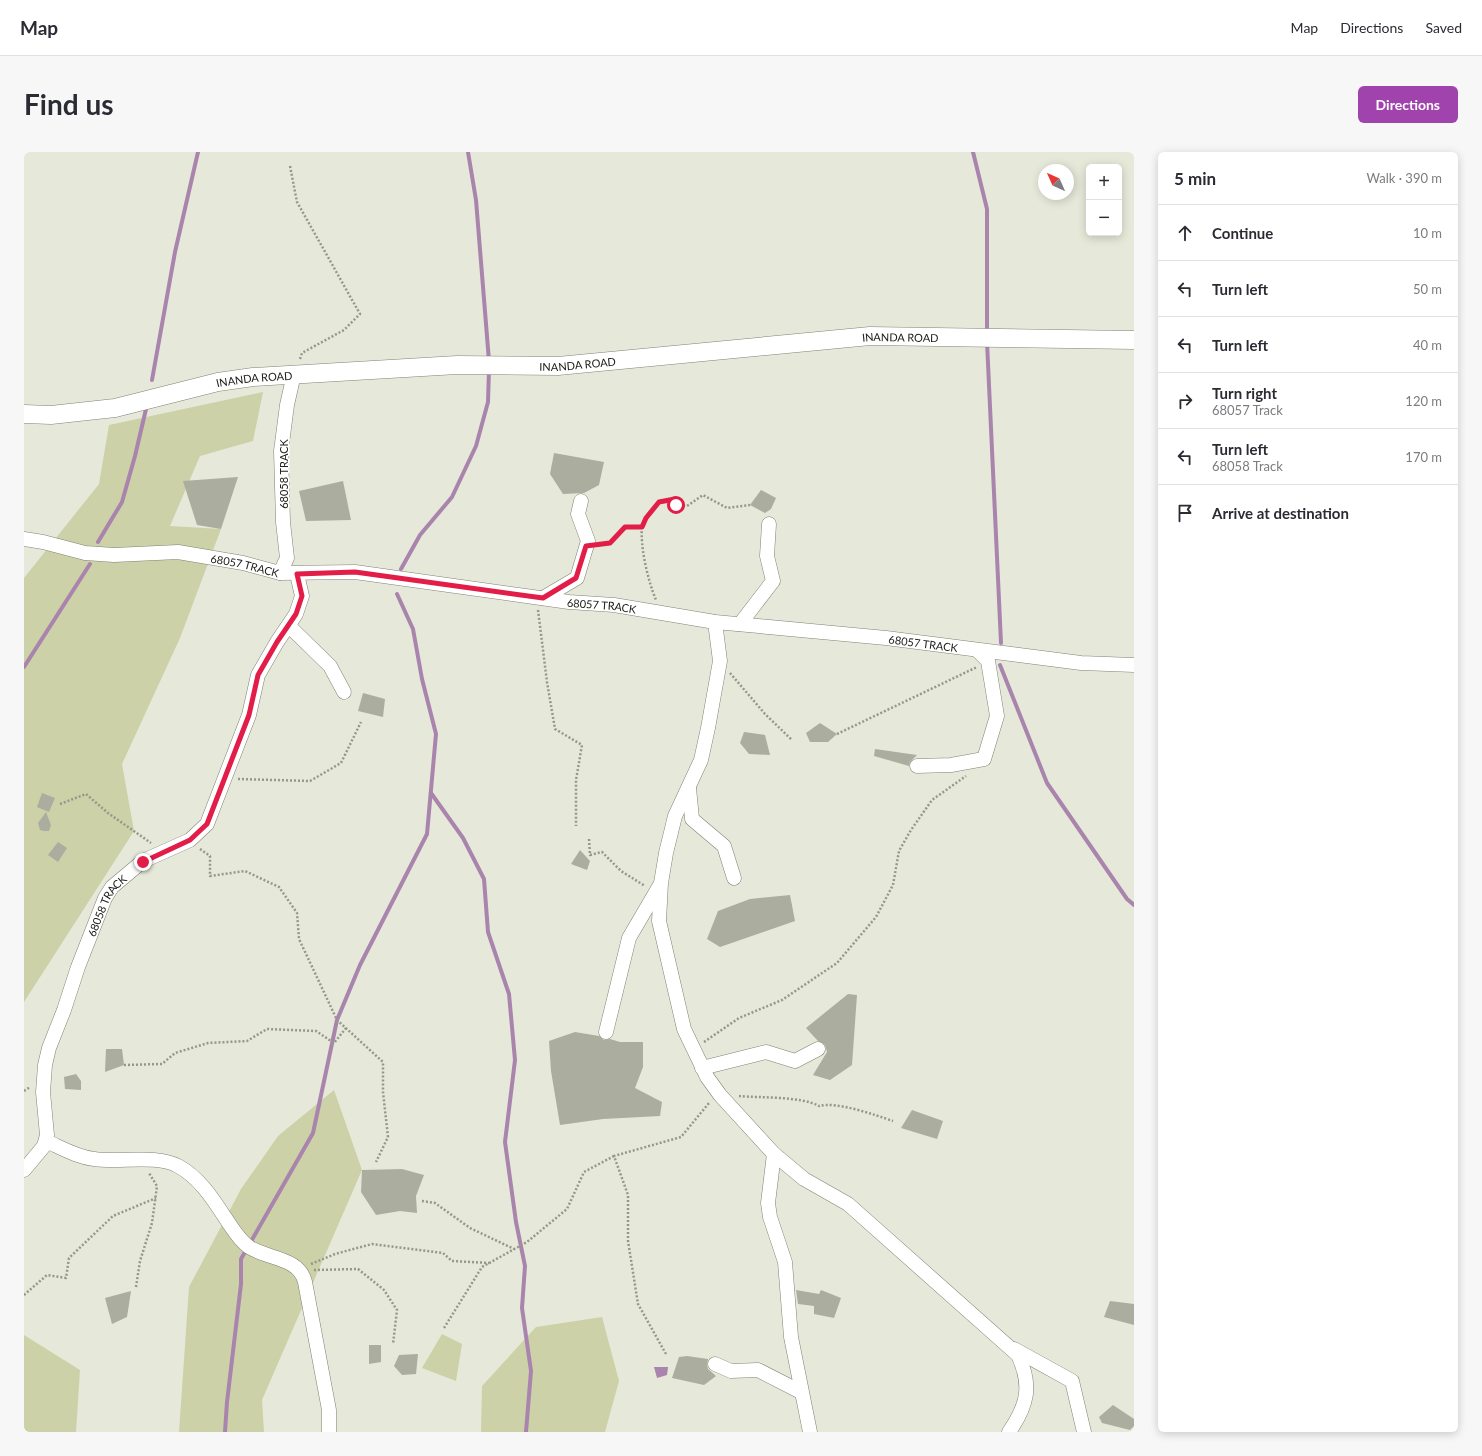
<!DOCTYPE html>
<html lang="en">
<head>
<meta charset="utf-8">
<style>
	:root { --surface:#fff; --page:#f7f7f7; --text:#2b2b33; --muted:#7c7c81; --line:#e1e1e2; --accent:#a143ad }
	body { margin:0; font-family:Lato,sans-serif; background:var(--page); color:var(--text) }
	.controls { position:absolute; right:12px; top:12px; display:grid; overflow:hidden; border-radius:6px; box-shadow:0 2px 10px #0003 }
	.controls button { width:36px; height:36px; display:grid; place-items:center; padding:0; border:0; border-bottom:1px solid var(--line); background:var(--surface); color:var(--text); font:20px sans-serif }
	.compass { position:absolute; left:1014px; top:12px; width:36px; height:36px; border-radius:50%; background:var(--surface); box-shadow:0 2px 10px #0003; rotate:315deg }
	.stop { position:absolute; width:12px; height:12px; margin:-9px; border:3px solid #e11d48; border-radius:50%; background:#fff }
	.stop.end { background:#e11d48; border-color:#fff; box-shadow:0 1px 4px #0008 }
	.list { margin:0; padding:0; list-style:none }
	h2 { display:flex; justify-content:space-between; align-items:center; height:52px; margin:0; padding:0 16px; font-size:17px }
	h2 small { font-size:13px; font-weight:400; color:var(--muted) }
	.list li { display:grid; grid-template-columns:26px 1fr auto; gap:12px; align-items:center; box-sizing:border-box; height:56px; padding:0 16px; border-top:1px solid var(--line) }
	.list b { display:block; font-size:15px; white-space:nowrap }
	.list p { margin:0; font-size:13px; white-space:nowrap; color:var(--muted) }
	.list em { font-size:13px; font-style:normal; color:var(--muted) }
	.icon { flex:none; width:22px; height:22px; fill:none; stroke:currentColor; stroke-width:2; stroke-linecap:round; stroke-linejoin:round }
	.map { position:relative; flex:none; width:1110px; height:1280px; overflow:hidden; border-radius:6px }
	header { display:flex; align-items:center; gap:24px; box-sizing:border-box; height:56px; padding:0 20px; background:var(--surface); border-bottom:1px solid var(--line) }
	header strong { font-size:19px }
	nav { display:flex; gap:22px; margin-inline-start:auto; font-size:14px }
	.intro { display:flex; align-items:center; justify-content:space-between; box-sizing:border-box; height:96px; padding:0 24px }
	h1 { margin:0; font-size:28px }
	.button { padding:10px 18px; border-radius:6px; background:var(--accent); color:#fff; font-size:14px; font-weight:700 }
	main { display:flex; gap:24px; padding:0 24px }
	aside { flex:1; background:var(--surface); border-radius:6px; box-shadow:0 2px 10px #0003 }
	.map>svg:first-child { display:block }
	.green { fill:#ccd1a8 }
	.water { fill:#a984ad }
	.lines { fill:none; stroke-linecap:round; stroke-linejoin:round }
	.stream { stroke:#a984ad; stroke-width:4 }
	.building { fill:#abad9e }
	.minor-casing { stroke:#808274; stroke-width:15 }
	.tertiary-casing { stroke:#808274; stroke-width:19 }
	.path { stroke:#95978c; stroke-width:2.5; stroke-dasharray:2 2; stroke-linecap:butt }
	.minor { stroke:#fff; stroke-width:14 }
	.tertiary { stroke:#fff; stroke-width:18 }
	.route { stroke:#e11d48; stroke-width:5 }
	.labels { text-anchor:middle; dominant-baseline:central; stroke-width:3.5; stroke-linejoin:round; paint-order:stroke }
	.street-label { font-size:11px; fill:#20201b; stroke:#fff }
</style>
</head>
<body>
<header>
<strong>Map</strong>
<nav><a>Map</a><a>Directions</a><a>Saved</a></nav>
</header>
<div class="intro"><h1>Find us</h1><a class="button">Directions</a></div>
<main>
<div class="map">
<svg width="1110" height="1280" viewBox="0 0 1110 1280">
	<rect width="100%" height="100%" fill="#e6e9d9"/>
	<!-- green -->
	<g class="green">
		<polygon points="239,240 229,289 176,304 146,374 197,377 156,486 98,612 110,679 0,850 0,426 75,332 85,273"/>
		<polygon points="310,938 338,1018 238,1248 240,1280 155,1280 165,1135 217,1037 254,984"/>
		<polygon points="578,1165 595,1229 581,1280 457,1280 458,1234 512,1175"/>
		<polygon points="418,1182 438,1192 432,1229 398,1216"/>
		<polygon points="0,1183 56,1218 52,1280 0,1280"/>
	</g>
	<!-- water -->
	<polygon class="water" points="630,1215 644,1215 643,1223 633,1226"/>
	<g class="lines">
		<!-- stream -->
		<g class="stream">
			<polyline points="444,0 452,48 465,209"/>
			<polyline points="949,0 963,57 963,181"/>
			<polyline points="963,190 977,491"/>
			<polyline points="128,228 151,100 174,0"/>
			<polyline points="74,390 98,350 111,304 122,257"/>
			<polyline points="377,417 396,383 428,345 452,294 464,250 465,217"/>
			<polyline points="976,513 1023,631 1103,747 1110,753"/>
			<polyline points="0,515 66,412"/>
			<polyline points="407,641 439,686 460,727 464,780 485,842 491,908 481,990 492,1070 501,1114 498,1156 507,1219 502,1280"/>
			<polyline points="201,1280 203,1250 217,1132 217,1107 289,981 313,868 336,813 403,682 412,582 398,527 389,477 373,442"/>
		</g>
	</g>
	<!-- building -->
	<g class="building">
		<polygon points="530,301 580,310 575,333 560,341 539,342 526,322"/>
		<polygon points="214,325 197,377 173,373 159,329"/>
		<polygon points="319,329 327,368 282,369 275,339"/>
		<polygon points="737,338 752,346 747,357 741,361 726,353"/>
		<polygon points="339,541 361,547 359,565 334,559"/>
		<polygon points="796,571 813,582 804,590 786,590 782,581"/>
		<polygon points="720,580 741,583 746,603 725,602 716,591"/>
		<polygon points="851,597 893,603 886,610 885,614 850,604"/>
		<polygon points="18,641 31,646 25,660 13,655"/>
		<polygon points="22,660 27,673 25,679 20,679 16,678 14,671"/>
		<polygon points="34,690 43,696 34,710 24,703"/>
		<polygon points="556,698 566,709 563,718 547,712"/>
		<polygon points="766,743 771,769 696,795 683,787 694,759 726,747"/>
		<polygon points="824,842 833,843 828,913 806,928 789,923 803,900 801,893 794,889 782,876"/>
		<polygon points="551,880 575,884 580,888 586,887 596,890 619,890 619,915 611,936 638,950 636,964 579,967 536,973 527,919 525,889"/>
		<polygon points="82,897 98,897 100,913 81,920"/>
		<polygon points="52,922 57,929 57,938 41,937 40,925"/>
		<polygon points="888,958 919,969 913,987 877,976"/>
		<polygon points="378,1017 400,1023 392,1044 393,1061 376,1059 352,1063 337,1040 338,1018"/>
		<polygon points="772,1138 795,1142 797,1138 817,1146 810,1166 790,1162 790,1154 774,1152"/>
		<polygon points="107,1139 103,1165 88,1172 81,1146"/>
		<polygon points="1086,1149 1110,1152 1110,1173 1080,1165"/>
		<polygon points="345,1193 357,1193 357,1210 345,1212"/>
		<polygon points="394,1202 392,1222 378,1223 370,1214 375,1203"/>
		<polygon points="663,1204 684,1207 683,1213 684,1217 692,1224 680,1233 648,1226 655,1205"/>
		<polygon points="1089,1253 1110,1267 1110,1274 1106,1278 1078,1271 1075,1265"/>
	</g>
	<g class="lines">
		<defs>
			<g id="minor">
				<path id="s1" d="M0,387L19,390L61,401L90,403L154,400L219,411L256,421L331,420L545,450L590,453L691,470L862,486L1057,511L1110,513"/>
				<polyline points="256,421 263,406 259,370 257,299 263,253 270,222"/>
				<polyline points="519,446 553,426 564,389 554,362 557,349"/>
				<path d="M691,470L696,509L684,576L677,608L651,664L642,701L637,731L635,769L660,877L683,925L696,943L750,1002L780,1027L824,1052L994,1203C1008,1233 1004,1253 985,1280"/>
				<polyline points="716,472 749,429 743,404 745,372"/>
				<polyline points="265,474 306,514 320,540"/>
				<polyline points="893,614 927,613 960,607 973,564 964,509 953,498"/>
				<polyline points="665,636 668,667 700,694 710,726"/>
				<polyline points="582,880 605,786 636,733"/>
				<polyline points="678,916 742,900 771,909 794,897"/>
				<path d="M22,989C38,996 53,1005 70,1007C95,1011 132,1002 154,1014C175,1025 189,1047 202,1067C209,1077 215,1088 225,1095C243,1107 275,1105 281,1130L305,1258V1280"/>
				<polyline points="750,1002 744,1051 746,1065 761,1110 767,1185 786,1280"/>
				<path id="s2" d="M0,1018L20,994L23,983L19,940L21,913L25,896L40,858L54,815L81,746L88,735L119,709L166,688L183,672L225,563L234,523L253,490L272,462L278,444L273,422"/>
				<polyline points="990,1197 1048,1229 1060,1280"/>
				<polyline points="691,1212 707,1219 734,1218 777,1240"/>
			</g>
			<g id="tertiary">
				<path id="s3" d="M0,262L27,263L91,256L194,230L229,225L433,213L534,214L846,184L1110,188"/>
			</g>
		</defs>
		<!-- minor casing -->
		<use href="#minor" class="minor-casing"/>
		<!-- tertiary casing -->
		<use href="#tertiary" class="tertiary-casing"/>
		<!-- path -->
		<g class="path">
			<polyline points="266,14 273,50 336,162 320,178 278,201 276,207"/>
			<polyline points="618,375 622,366 635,350 651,347 652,353 663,354 679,343 703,356 726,353"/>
			<path d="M577,392L585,391L601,375H618C616,395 624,429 632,448"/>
			<polyline points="514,458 523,530 531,577 558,593 552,628 552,674"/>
			<polyline points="706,521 741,562 768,588"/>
			<polyline points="813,582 953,515"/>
			<polyline points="214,627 286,629 317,611 337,570"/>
			<polyline points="36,652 62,642 84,661 127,691"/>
			<polyline points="565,687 566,703 578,700 597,719 621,734"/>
			<polyline points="176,697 186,704 186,724 221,719 255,735 273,761 275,787 313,868 359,910 359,940 364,985 352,1010"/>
			<polyline points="680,890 715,866 758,848 813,811 852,765 869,733 875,699 887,678 908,648 942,624"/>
			<polyline points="100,913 138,912 151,901 184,891 223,889 243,877 292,879 310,891 322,876"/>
			<polyline points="0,939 6,935"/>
			<path d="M715,944C736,946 777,944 795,954C812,949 851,963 869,969"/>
			<polyline points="398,1049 411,1051 446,1076 490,1097"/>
			<polyline points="287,1112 311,1102 348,1092 419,1101 428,1109 465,1111"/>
			<polyline points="290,1118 334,1117 360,1138 373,1158 369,1192"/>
			<polyline points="112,1135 116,1109 128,1071 133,1034 125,1021"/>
			<polyline points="0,1143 23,1123 42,1126 45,1106 89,1064 132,1046"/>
			<polyline points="420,1176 458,1115 503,1090 543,1057 560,1020 590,1004"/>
			<polyline points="642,1202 614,1152 604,1089 604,1043 590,1004 657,985 685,951"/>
		</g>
		<!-- minor -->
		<use href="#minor" class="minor"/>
		<!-- tertiary -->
		<use href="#tertiary" class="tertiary"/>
	</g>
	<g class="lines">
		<!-- route -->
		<polyline class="route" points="119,710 166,688 183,672 225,563 234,523 253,490 272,462 278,444 273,422 331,420 519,446 552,426 562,394 586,391 601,375 618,375 622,366 635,350 651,347 652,353"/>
	</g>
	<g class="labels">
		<!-- street labels -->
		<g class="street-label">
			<text stroke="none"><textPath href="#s3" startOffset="882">INANDA ROAD</textPath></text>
			<text stroke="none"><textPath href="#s3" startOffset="558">INANDA ROAD</textPath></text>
			<text stroke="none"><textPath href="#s3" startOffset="234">INANDA ROAD</textPath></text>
			<text transform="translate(259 322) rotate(-90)">68058 TRACK</text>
			<text stroke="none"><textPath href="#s1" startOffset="224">68057 TRACK</textPath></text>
			<text stroke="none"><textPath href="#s1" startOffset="584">68057 TRACK</textPath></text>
			<text stroke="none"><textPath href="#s1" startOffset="908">68057 TRACK</textPath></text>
			<text stroke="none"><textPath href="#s2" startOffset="285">68058 TRACK</textPath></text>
		</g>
	</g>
</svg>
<div class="controls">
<button>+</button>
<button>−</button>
</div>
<svg class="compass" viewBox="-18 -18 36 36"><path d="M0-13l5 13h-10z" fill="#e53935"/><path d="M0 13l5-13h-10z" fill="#7c7c81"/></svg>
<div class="stop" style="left:652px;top:353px"></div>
<div class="stop end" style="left:119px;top:710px"></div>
</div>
<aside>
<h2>5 min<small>Walk · 390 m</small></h2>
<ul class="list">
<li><svg class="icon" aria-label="ahead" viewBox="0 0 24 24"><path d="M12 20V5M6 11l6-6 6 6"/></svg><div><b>Continue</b></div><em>10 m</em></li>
<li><svg class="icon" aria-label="left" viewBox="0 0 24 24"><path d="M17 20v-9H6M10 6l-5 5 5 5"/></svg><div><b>Turn left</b></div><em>50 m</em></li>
<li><svg class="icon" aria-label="left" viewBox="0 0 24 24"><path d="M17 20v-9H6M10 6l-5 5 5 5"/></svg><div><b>Turn left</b></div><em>40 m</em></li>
<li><svg class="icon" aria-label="right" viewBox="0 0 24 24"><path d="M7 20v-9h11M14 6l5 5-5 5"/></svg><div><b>Turn right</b><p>68057 Track</p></div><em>120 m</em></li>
<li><svg class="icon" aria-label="left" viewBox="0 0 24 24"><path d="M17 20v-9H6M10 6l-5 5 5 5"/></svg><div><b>Turn left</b><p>68058 Track</p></div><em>170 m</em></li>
<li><svg class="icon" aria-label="arrive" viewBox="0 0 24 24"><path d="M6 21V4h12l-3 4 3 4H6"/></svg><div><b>Arrive at destination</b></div></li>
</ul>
</aside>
</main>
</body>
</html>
